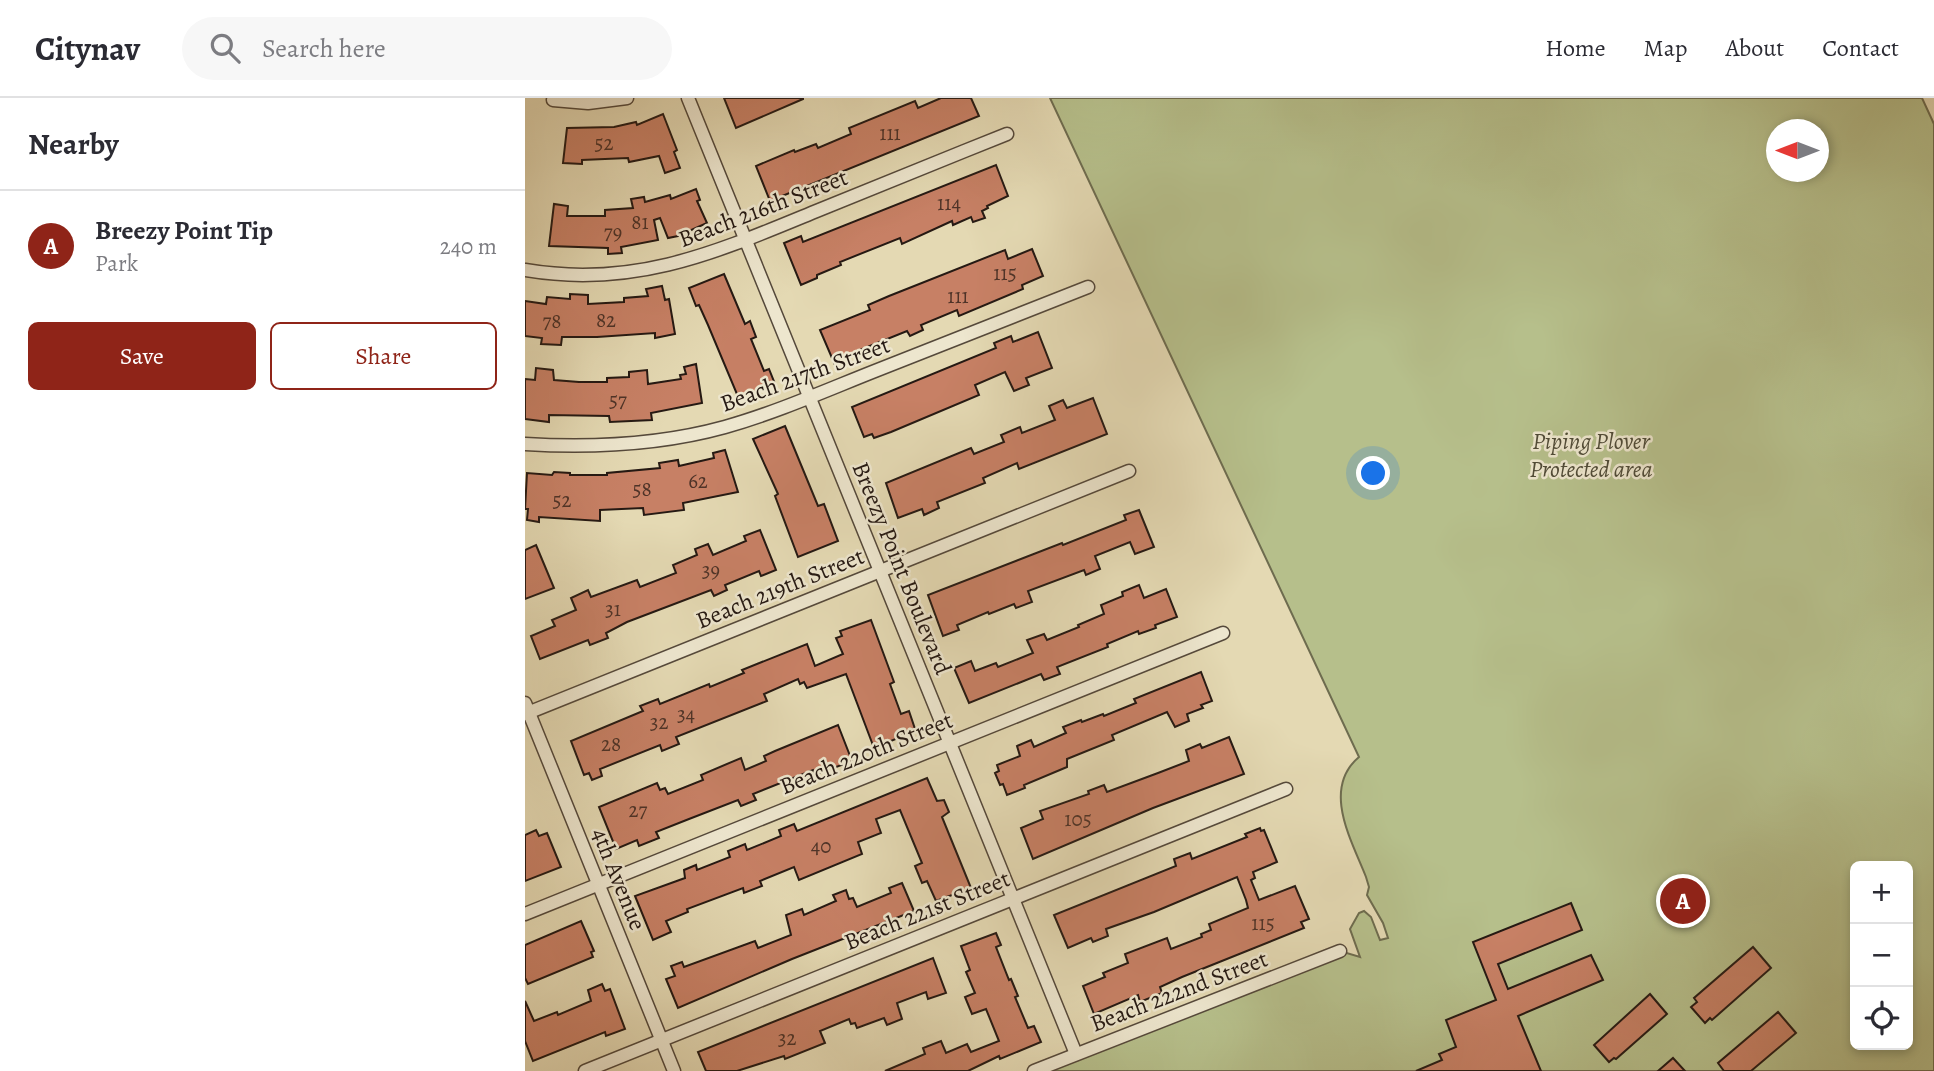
<!DOCTYPE html>
<html lang="en">
<head>
<meta charset="utf-8">
<style>
	:root { --surface:#fff; --page:#f7f7f7; --text:#2b2b33; --muted:#7c7c81; --line:#e1e1e2; --accent:#8f2418 }
	body { margin:0; font-family:Alegreya,serif; background:var(--page); color:var(--text) }
	.controls { position:absolute; right:21px; bottom:21px; display:grid; overflow:hidden; border-radius:10px; box-shadow:0 4px 10px #0003 }
	.controls button { width:63px; height:63px; display:grid; place-items:center; padding:0; border:0; border-bottom:2px solid var(--line); background:var(--surface); color:var(--text); font:35px sans-serif }
	.compass { position:absolute; left:1241px; top:21px; width:63px; height:63px; border-radius:50%; background:var(--surface); box-shadow:0 4px 10px #0003; rotate:270deg }
	.you { position:absolute; left:849px; top:376px; width:24px; height:24px; margin:-18px; border:5px solid #fff; border-radius:50%; background:#1a73e8; box-shadow:0 0 0 10px #1a73e833 }
	.badge { display:grid; place-items:center; width:46px; height:46px; border-radius:50%; background:var(--accent); color:#fff; font-size:23px; font-weight:700 }
	.pin { position:absolute; translate:-50% -50%; border:4px solid #fff; box-shadow:0 2px 7px #0006 }
	.list { margin:0; padding:0; list-style:none }
	h2 { display:flex; justify-content:space-between; align-items:center; height:91px; margin:0; padding:0 28px; font-size:30px }
	h2 small { font-size:23px; font-weight:400; color:var(--muted) }
	.list li { display:grid; grid-template-columns:46px 1fr auto; gap:21px; align-items:center; box-sizing:border-box; height:112px; padding:0 28px; border-top:2px solid var(--line) }
	.list b { display:block; font-size:26px; white-space:nowrap }
	.list p { margin:0; font-size:23px; white-space:nowrap; color:var(--muted) }
	.list em { font-size:23px; font-style:normal; color:var(--muted) }
	.actions { display:flex; gap:14px; padding:21px 28px }
	.actions a { flex:1; padding:16px 0; border:2px solid var(--accent); border-radius:10px; text-align:center; font-size:24px; color:var(--accent) }
	.actions .main { background:var(--accent); color:#fff }
	.icon { flex:none; width:38px; height:38px; fill:none; stroke:currentColor; stroke-width:2; stroke-linecap:round; stroke-linejoin:round }
	.map { position:relative; flex:none; width:1409px; height:973px; overflow:hidden }
	header { display:flex; align-items:center; gap:42px; box-sizing:border-box; height:98px; padding:0 35px; background:var(--surface); border-bottom:2px solid var(--line) }
	header strong { font-size:33px }
	nav { display:flex; gap:38px; margin-inline-start:auto; font-size:24px }
	.search { width:490px; height:63px; background:var(--page); display:flex; align-items:center; gap:18px; box-sizing:border-box; padding:0 24px; border-radius:38px; color:var(--muted); font-size:26px }
	main { display:flex }
	aside { flex:1; background:var(--surface) }
	.map>svg:first-child { display:block }
	.green { fill:#b6bf8b; stroke:#6e6c4f; stroke-width:2; fill-rule:evenodd }
	.building { fill:#c78065; stroke:#251913; stroke-width:2 }
	.lines { fill:none; stroke-linecap:round; stroke-linejoin:round }
	.street-casing { stroke:#55493b; stroke-width:15 }
	.street { stroke:#ede6ce; stroke-width:12 }
	.labels { text-anchor:middle; dominant-baseline:central; stroke-width:5; stroke-linejoin:round; paint-order:stroke }
	.number-label { font-size:21px; fill:#4e3328 }
	.street-label { font-size:24px; fill:#251913; stroke:#ede6ce }
	.park-label { font-size:24px; font-style:italic; fill:#504b37; stroke:#ede6ce }
</style>
</head>
<body>
<header>
<strong>Citynav</strong>
<div class="search"><svg class="icon" aria-label="search" viewBox="0 0 24 24"><circle cx="10" cy="10" r="6"/><path d="M15 15l6 6"/></svg>Search here</div>
<nav><a>Home</a><a>Map</a><a>About</a><a>Contact</a></nav>
</header>
<main>
<aside>
<h2>Nearby<small></small></h2>
<ul class="list">
<li><span class="badge">A</span><div><b>Breezy Point Tip</b><p>Park</p></div><em>240 m</em></li>
</ul>
<div class="actions"><a class="main">Save</a><a>Share</a></div>
</aside>
<div class="map">
<svg width="1409" height="973" viewBox="0 0 1409 973">
	<rect width="100%" height="100%" fill="#e4d9b3"/>
	<filter id="stains"><feTurbulence type="fractalNoise" baseFrequency=".00286" numOctaves="4"/><feColorMatrix values="0 0 0 0 .2 0 0 0 0 .09 0 0 0 0 .02 0 0 0 .5 -.17"/></filter>
	<radialGradient id="worn" r=".72"><stop offset=".6" stop-color="#630" stop-opacity="0"/><stop offset="1" stop-color="#630" stop-opacity=".3"/></radialGradient>
	<!-- green -->
	<path class="green" d="M525,0H1397L1409,26V973H516L815,853L835,859L825,831L834,815L839,813L846,819L855,842L863,840L858,825L842,797L844,789L841,779C827,743 796,691 834,659ZM1252,32H1294V74H1252ZM1330,768H1383V947H1330Z"/>
	<!-- building -->
	<g class="building">
		<polygon points="199,0 278,0 278,1 211,30"/>
		<polygon points="416,0 446,0 454,18 245,103 231,68 269,52 270,54 291,46 293,50 326,36 324,30 390,3 393,10"/>
		<polygon points="138,16 152,52 149,54 155,70 140,75 134,58 104,64 103,60 57,62 57,66 38,65 42,30 89,29 111,24 112,27"/>
		<polygon points="471,67 483,98 462,108 463,110 457,113 460,120 448,124 446,119 428,127 427,123 377,146 375,140 315,164 316,167 292,177 292,180 276,187 259,145 276,138 278,144"/>
		<polygon points="171,91 175,102 172,103 182,125 153,138 143,140 135,120 129,122 133,142 96,149 97,155 83,156 83,150 24,148 29,106 43,108 42,118 80,118 80,112 108,110 106,101 119,99 120,104 145,97 146,101"/>
		<polygon points="507,151 518,178 497,187 498,191 434,218 432,212 396,227 398,232 385,238 382,233 325,256 322,257 324,262 310,267 295,232 345,212 343,207 364,198 480,152 483,161"/>
		<polygon points="199,176 220,226 225,223 231,239 226,241 239,273 244,271 250,286 214,301 183,227 174,207 171,208 164,190"/>
		<polygon points="137,188 140,202 144,201 150,236 130,240 130,235 72,239 37,239 36,247 16,246 17,240 0,238 0,203 21,206 22,199 45,201 45,196 63,197 63,206 99,204 99,200 123,198 121,191"/>
		<polygon points="513,234 527,270 501,280 504,287 489,293 480,274 450,287 454,297 366,334 349,340 347,336 339,339 327,309 471,250 469,245 486,238 488,244"/>
		<polygon points="171,266 177,305 126,315 127,322 85,324 84,318 24,317 24,324 0,321 0,281 10,282 11,270 28,272 29,282 54,284 82,284 82,280 104,279 104,274 122,272 123,286 156,281 155,277 161,276 159,269"/>
		<polygon points="568,300 582,336 494,371 492,365 458,380 460,385 412,404 414,410 399,417 397,411 373,420 361,385 446,350 449,356 479,344 476,337 495,329 497,335 530,322 524,308 538,302 542,310"/>
		<polygon points="260,328 293,408 299,406 313,443 273,459 250,398 253,396 228,341"/>
		<polygon points="200,352 213,394 158,405 159,412 119,417 118,410 75,412 75,423 14,419 14,424 2,422 3,411 0,411 2,375 27,377 29,374 45,375 45,377 82,377 82,375 135,370 134,365 153,362 154,368 189,360 188,355"/>
		<polygon points="614,412 629,449 610,456 605,444 570,458 575,471 561,477 559,472 503,493 507,504 491,510 489,506 464,516 463,514 432,527 434,532 418,538 403,497 537,445 538,447 601,422 599,417"/>
		<polygon points="235,432 251,472 236,478 234,473 200,487 202,492 189,498 186,492 102,524 81,535 83,540 65,547 63,542 15,561 6,538 30,528 27,522 51,512 46,500 63,492 66,499 112,482 115,489 151,475 148,467 172,457 170,451 183,446 188,457 221,443 219,438"/>
		<polygon points="11,447 29,490 0,501 0,452"/>
		<polygon points="614,487 619,500 641,491 652,519 630,527 631,530 614,536 613,533 582,546 583,549 532,569 535,576 519,582 516,576 444,605 429,570 446,563 450,573 471,565 473,569 508,555 502,542 519,536 522,542 554,529 553,527 579,516 576,507 598,498 597,494"/>
		<polygon points="346,522 369,584 365,586 376,616 384,613 390,631 377,636 378,638 349,650 321,576 282,590 279,584 275,586 273,581 239,596 242,603 151,639 154,646 137,653 135,647 75,671 77,678 67,682 64,675 59,677 46,643 118,613 115,608 133,601 135,606 184,586 185,589 219,575 217,572 282,546 290,568 318,556 311,540 317,538 315,533"/>
		<polygon points="676,574 687,603 676,607 678,610 662,616 664,623 650,629 642,614 587,637 589,642 542,661 542,669 499,687 500,690 482,697 478,686 475,687 470,675 474,673 472,667 495,658 492,648 506,642 509,649 541,635 538,629 556,622 557,624 578,616 579,618 611,605 609,601"/>
		<polygon points="313,627 327,663 290,677 288,672 228,696 231,702 216,708 213,702 164,721 131,734 134,740 114,748 112,742 91,751 74,709 132,685 135,692 140,690 143,696 178,682 176,677 216,660 220,672 241,663 239,658 250,653"/>
		<polygon points="704,639 719,676 628,710 508,761 496,730 518,721 515,713 564,696 563,693 579,687 582,694 633,675 664,663 661,652 675,646 677,650"/>
		<polygon points="402,680 412,703 419,702 424,714 417,719 446,790 411,803 402,783 397,785 390,768 397,765 375,712 351,721 356,735 333,744 337,756 274,782 269,769 235,783 237,788 219,795 218,790 162,811 163,814 141,823 146,834 128,842 110,798 160,780 159,772 171,767 172,772 205,759 203,753 220,746 222,752 256,738 254,732 269,726 272,733"/>
		<polygon points="735,730 736,733 739,732 752,764 728,774 730,780 726,782 734,802 770,788 784,821 776,824 779,830 657,879 635,889 637,895 615,904 613,897 569,916 558,888 580,879 578,875 603,865 600,856 642,840 646,851 677,839 676,836 686,832 684,826 723,810 721,802 712,779 629,814 581,831 583,838 568,844 566,840 543,850 529,817 651,768 649,761 665,755 667,761 722,739 720,736"/>
		<polygon points="11,732 14,738 22,735 36,769 0,783 0,737"/>
		<polygon points="377,785 389,813 267,861 153,910 141,881 150,878 146,868 157,864 159,869 230,843 233,850 266,837 261,817 277,811 279,817 311,803 308,797 321,792 324,801 328,800 332,809 366,795 364,790"/>
		<polygon points="1046,805 1057,832 973,866 983,891 1066,857 1078,882 993,918 1016,973 891,973 917,962 914,956 931,949 921,922 971,902 948,844"/>
		<polygon points="56,823 69,853 66,854 68,859 3,886 0,880 0,847"/>
		<polygon points="471,835 476,847 471,849 484,882 486,881 493,898 490,899 503,930 509,928 516,944 475,961 474,958 443,973 360,973 400,956 398,950 416,943 421,955 442,946 446,954 474,943 461,911 447,916 440,899 450,895 441,874 445,872 436,848"/>
		<polygon points="1228,849 1246,870 1187,922 1185,920 1180,925 1166,909 1172,904 1169,900"/>
		<polygon points="408,860 421,895 403,901 401,894 372,905 377,921 362,927 359,920 332,930 330,925 326,926 324,921 295,933 300,945 260,961 259,958 212,973 181,973 173,954"/>
		<polygon points="77,886 80,893 85,891 100,931 81,938 80,934 8,963 0,943 0,903 9,923 32,914 33,917 66,903 63,892"/>
		<polygon points="1125,896 1142,916 1091,961 1089,960 1084,964 1069,947"/>
		<polygon points="1253,914 1271,935 1226,973 1199,973 1193,965"/>
		<polygon points="1148,960 1160,973 1133,973"/>
	</g>
	<g class="lines">
		<defs>
			<g id="street">
				<polyline points="163,0 551,956"/>
				<polyline points="28,2 63,5 102,0"/>
				<path d="M0,172C111,191 194,153 294,112C356,87 419,61 482,36"/>
				<path d="M0,346C67,350 135,347 200,329C253,314 304,291 355,271C424,244 493,216 563,189"/>
				<polyline points="0,605 149,973"/>
				<polyline points="0,616 604,373"/>
				<polyline points="0,816 698,535"/>
				<polyline points="60,973 761,691"/>
				<polyline points="509,973 815,853"/>
			</g>
		</defs>
		<!-- street casing -->
		<use href="#street" class="street-casing"/>
		<!-- street -->
		<use href="#street" class="street"/>
	</g>
	<g class="labels">
		<!-- number labels -->
		<g class="number-label">
			<text x="365" y="35">111</text>
			<text x="79" y="45">52</text>
			<text x="424" y="105">114</text>
			<text x="115" y="124">81</text>
			<text x="88" y="134">79</text>
			<text x="480" y="175">115</text>
			<text x="433" y="198">111</text>
			<text x="81" y="222">82</text>
			<text x="27" y="223">78</text>
			<text x="93" y="302">57</text>
			<text x="173" y="383">62</text>
			<text x="117" y="391">58</text>
			<text x="37" y="402">52</text>
			<text x="186" y="472">39</text>
			<text x="88" y="511">31</text>
			<text x="161" y="616">34</text>
			<text x="134" y="624">32</text>
			<text x="86" y="646">28</text>
			<text x="113" y="712">27</text>
			<text x="553" y="721">105</text>
			<text x="296" y="748">40</text>
			<text x="738" y="825">115</text>
			<text x="262" y="940">32</text>
		</g>
		<!-- street labels -->
		<g class="street-label">
			<text transform="translate(238 110) rotate(-21)">Beach 216th Street</text>
			<text transform="translate(280 276) rotate(-20)">Beach 217th Street</text>
			<text transform="translate(377 470) rotate(68)">Breezy Point Boulevard</text>
			<text transform="translate(255 490) rotate(-22)">Beach 219th Street</text>
			<text transform="translate(341 655) rotate(-22)">Beach 220th Street</text>
			<text transform="translate(94 781) rotate(68)">4th Avenue</text>
			<text transform="translate(402 812) rotate(-22)">Beach 221st Street</text>
			<text transform="translate(654 893) rotate(-21)">Beach 222nd Street</text>
		</g>
		<!-- park labels -->
		<g class="park-label">
			<text x="1066" y="343">Piping Plover<tspan x="1066" dy="28">Protected area</tspan></text>
		</g>
	</g>
	<rect width="100%" height="100%" filter="url(#stains)"/>
	<rect width="100%" height="100%" fill="url(#worn)"/>
</svg>
<div class="controls">
<button>+</button>
<button>−</button>
<button><svg class="icon" aria-label="locate" viewBox="0 0 24 24"><circle cx="12" cy="12" r="6"/><path d="M12 2v4M12 18v4M2 12h4M18 12h4"/></svg></button>
</div>
<svg class="compass" viewBox="-18 -18 36 36"><path d="M0-13l5 13h-10z" fill="#e53935"/><path d="M0 13l5-13h-10z" fill="#7c7c81"/></svg>
<div class="you"></div>
<div class="pin badge" style="left:1158px;top:803px">A</div>
</div>
</main>
</body>
</html>
